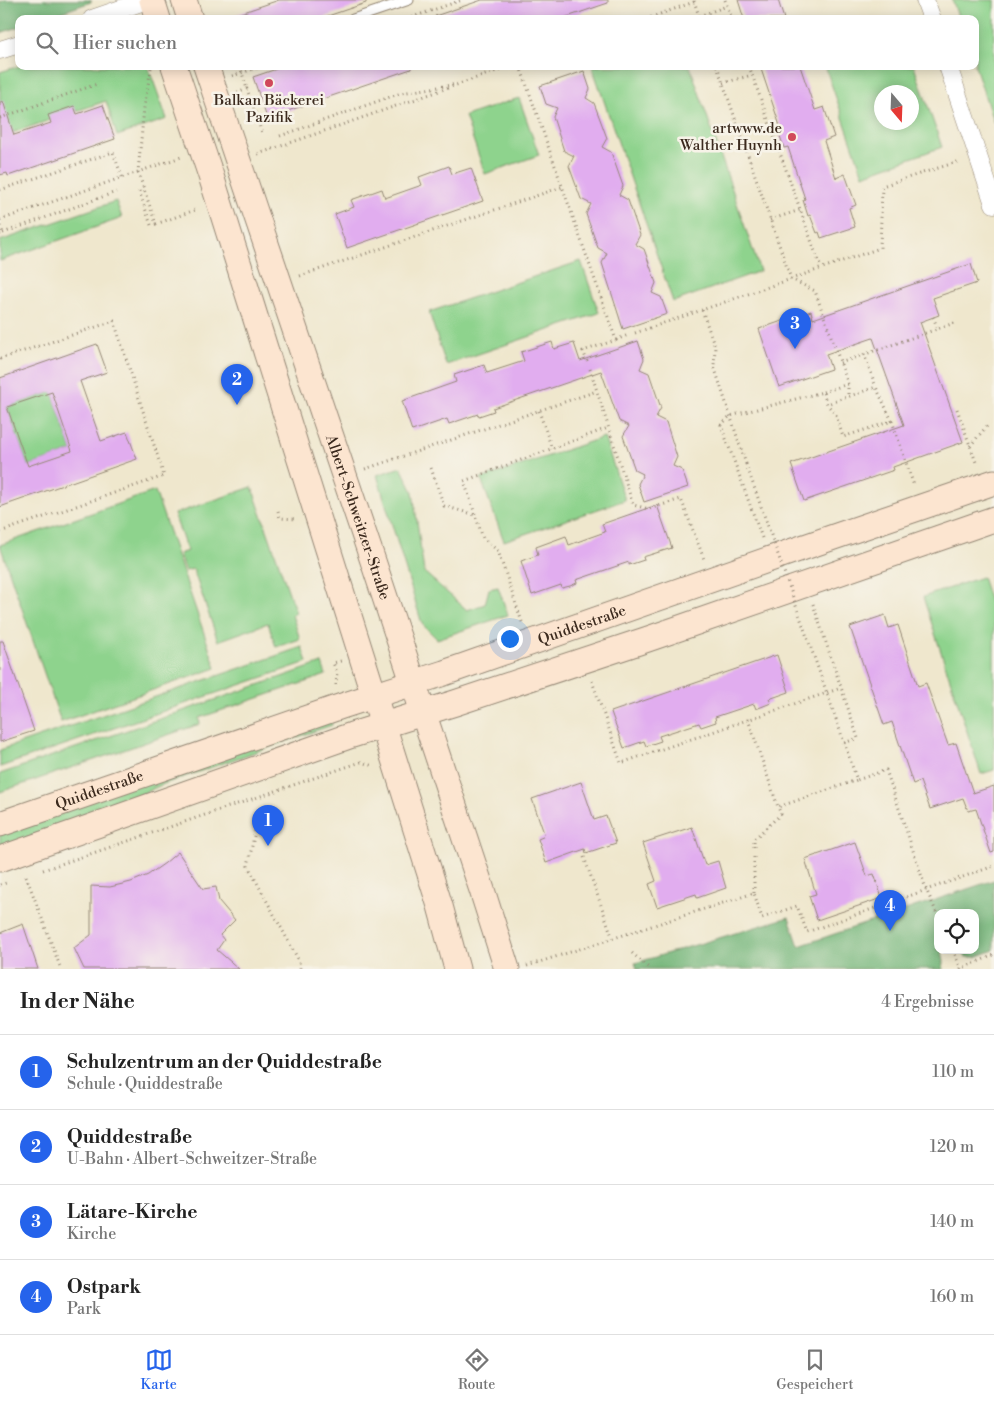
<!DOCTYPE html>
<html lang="de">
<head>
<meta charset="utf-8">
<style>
	:root { --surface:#fff; --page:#f2f2f2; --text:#222; --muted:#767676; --line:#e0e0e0; --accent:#2563eb }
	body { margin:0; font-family:"Libre Bodoni",serif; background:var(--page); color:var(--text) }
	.controls { position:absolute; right:15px; bottom:15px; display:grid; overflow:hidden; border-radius:10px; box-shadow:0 2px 12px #0003 }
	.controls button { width:45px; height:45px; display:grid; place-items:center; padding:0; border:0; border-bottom:1px solid var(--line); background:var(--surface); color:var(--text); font:25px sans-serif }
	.compass { position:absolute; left:874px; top:85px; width:45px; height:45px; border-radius:50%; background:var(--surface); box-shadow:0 2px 12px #0003; rotate:161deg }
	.you { position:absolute; left:509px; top:638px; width:18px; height:18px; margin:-12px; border:4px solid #fff; border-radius:50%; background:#1a73e8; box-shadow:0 0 0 8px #1a73e833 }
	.badge { display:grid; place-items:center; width:32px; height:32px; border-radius:50%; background:var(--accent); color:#fff; font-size:16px; font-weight:700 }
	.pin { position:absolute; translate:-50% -41px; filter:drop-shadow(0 1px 2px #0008) }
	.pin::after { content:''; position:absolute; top:26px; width:18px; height:15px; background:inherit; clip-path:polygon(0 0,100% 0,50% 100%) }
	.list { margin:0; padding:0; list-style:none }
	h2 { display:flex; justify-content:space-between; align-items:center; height:65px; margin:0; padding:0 20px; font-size:21px }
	h2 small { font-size:16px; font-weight:400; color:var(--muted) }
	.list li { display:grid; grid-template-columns:32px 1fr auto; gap:15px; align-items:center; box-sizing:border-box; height:75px; padding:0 20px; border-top:1px solid var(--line) }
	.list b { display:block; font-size:19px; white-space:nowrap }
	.list p { margin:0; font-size:16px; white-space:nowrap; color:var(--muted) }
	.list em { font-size:16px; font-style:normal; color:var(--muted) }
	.icon { flex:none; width:28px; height:28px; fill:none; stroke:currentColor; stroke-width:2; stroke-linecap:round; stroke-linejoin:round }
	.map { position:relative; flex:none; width:994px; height:969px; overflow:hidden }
	.search { position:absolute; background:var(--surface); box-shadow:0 2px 12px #0003; left:15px; right:15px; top:15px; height:55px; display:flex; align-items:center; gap:12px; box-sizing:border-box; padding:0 18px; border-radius:10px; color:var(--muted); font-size:19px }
	.sheet { height:365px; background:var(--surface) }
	nav { display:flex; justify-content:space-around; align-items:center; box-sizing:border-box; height:70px; border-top:1px solid var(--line); background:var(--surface); font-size:14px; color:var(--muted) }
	nav a { display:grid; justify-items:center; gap:2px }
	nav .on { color:var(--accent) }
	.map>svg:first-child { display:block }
	.green { fill:#8ed38d; stroke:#647e56; fill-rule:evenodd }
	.forest { fill:#72b578; stroke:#56704b }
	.building { fill:#e1adef; fill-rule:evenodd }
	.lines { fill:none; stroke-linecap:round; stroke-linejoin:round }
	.lane-casing { stroke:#958876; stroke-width:11 }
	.street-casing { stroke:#958876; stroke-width:19 }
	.secondary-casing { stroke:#958876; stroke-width:27 }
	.path { stroke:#958876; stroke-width:3; stroke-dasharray:1 4; stroke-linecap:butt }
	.lane { stroke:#fff; stroke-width:9 }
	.street { stroke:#fff; stroke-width:18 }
	.secondary { stroke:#fce5d0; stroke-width:25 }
	.path-bridge { stroke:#958876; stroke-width:3; stroke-dasharray:1 4; stroke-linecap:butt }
	.poi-dot { fill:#d1495b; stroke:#f7f3e8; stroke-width:2 }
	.labels { text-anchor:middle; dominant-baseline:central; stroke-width:5; stroke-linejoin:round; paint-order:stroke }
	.poi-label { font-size:15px; fill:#3b2a1e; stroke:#f7f3e8 }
	.street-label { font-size:15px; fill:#3b2a1e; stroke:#f7f3e8 }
</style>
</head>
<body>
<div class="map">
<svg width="994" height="969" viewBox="0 0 994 969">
	<rect width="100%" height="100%" fill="#f7f3e8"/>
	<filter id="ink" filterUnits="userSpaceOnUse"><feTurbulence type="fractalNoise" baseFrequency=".02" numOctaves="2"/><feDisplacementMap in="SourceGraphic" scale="10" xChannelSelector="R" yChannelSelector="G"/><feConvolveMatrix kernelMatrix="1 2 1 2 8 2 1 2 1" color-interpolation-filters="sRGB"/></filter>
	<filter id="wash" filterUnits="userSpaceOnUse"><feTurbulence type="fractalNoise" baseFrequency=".0096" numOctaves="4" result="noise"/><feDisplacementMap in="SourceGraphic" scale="20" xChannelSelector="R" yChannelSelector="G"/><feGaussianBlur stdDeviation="1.12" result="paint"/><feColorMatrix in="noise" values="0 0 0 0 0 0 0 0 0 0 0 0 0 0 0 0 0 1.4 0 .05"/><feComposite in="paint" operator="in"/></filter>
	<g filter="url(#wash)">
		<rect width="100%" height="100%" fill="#efe7cd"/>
		<!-- green -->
		<g class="green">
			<polygon points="952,0 994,0 994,124 975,66 975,19 959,19"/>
			<polygon points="19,66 148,66 167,119 117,136 106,101 0,137 0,72"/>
			<polygon points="592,66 690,66 760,271 673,302"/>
			<path d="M825,66H914L942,147L863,175ZM882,92H912V122H882Z"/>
			<polygon points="519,98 539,155 485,174 465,116"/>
			<polygon points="116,201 122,218 0,261 0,241"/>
			<polygon points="581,261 599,313 446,365 429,312"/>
			<polygon points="52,392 72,451 28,466 7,407"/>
			<polygon points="604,437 625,500 504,541 481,479"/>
			<polygon points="401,467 413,492 424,572 467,610 485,604 489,589 498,587 508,615 437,639 422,624 377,475"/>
			<polygon points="252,487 296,613 292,615 300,639 276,647 268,623 218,641 193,569 185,571 179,554 187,551 174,514"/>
			<polygon points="155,491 216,668 61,722 0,545"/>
			<polygon points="982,577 994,614 994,770 981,774 923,597"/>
			<polygon points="302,647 307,662 0,767 0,750"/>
			<polygon points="322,663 326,675 199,718 200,724 0,792 0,774"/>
			<polygon points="330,718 332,725 161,785 110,809 0,848 0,830"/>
		</g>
		<!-- forest -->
		<g class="forest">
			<polygon points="5,0 91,0 91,2 42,19 19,19 19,27 0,33 0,2"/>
			<polygon points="994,880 994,950 976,957 966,957 960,950 975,950 975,913 938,913 938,950 942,950 944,962 943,969 637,969 635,963 789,917 799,946"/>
		</g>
		<g id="blocks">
			<!-- building -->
			<g class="building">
				<polygon points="279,0 366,0 366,3 319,19 233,19 232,16"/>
				<polygon points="482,0 608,0 608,3 561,19 436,19 435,16"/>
				<polygon points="738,0 778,0 784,19 744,19"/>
				<polygon points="285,66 411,66 411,69 267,118 253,77"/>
				<polygon points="760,66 800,66 815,110 824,107 834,137 824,141 836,178 845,174 856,205 849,208 855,227 821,238 819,232 817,233 810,215 808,216 803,200 805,199 788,147 784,148 779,133 782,132"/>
				<polygon points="584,71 590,89 586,98 594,103 607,138 602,147 611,152 623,186 619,195 628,200 640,235 635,244 644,249 656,283 652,293 661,297 667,314 623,329 602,263 607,253 598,248 586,214 591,204 581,199 569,166 574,156 564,151 553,117 557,108 546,104 540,86"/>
				<polygon points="3,101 14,135 51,123 48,115 74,106 77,114 103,105 115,139 8,176 7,173 0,175 0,102"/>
				<polygon points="449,166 452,174 471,168 483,201 347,248 335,214 354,207 351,200 382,189 385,198 422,185 419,177"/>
				<polygon points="971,264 977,283 933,298 939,315 920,322 963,442 893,467 894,470 804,501 791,464 904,425 873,338 826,354 831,369 779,387 759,329 811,311 813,319"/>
				<polygon points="638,341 644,359 640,369 649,373 661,408 656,417 666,422 677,457 673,466 682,470 688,487 644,502 638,484 643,474 635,470 623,436 629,426 619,421 601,371 493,408 494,411 479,416 478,414 449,424 447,419 412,431 402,401 456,382 454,375 484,365 487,373 524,361 521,352 552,342 554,349 574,343 580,361"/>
				<path d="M97,344L107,372L80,381L101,441L127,432L137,459L0,507V378ZM52,392L72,451L28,466L7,407Z"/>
				<polygon points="657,505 672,548 643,557 644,560 629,565 629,562 576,580 577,583 570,586 562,588 561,585 532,595 521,561 538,555 536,547 566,536 569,545 588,538 605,532 602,524"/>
				<polygon points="885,615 889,628 898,625 918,686 926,683 948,745 956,743 973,793 994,786 994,852 991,853 976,809 968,811 963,798 930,809 920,781 913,784 892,722 884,725 850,627"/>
				<polygon points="0,641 3,641 34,731 0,742"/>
				<polygon points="777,655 789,692 769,699 771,703 756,709 754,704 715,717 716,722 701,727 699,723 659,736 661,741 646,746 644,741 624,748 611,712"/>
				<polygon points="581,782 594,820 606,816 616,843 586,853 585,849 546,863 538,839 545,836 532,799"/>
				<polygon points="692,827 705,865 718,861 726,888 697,898 696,894 657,907 649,884 656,881 643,843"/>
				<polygon points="855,842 867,876 874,874 882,898 817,920 809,896 816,894 805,859"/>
				<polygon points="178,852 203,889 216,887 219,901 235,920 220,935 224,940 217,950 239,969 84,969 74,948 91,935 91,886 110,887 131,882 148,875 165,863"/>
				<polygon points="23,924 38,969 0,969 0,933"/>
			</g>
		</g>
	</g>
	<g filter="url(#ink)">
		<use href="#blocks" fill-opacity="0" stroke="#958876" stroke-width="1"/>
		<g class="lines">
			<defs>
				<polyline id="lane" points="353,19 409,0"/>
				<g id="street">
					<polyline points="925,0 932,19"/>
					<polyline points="92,19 147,0"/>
					<polyline points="0,50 19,44"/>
					<polyline points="948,66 994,204"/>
				</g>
				<g id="secondary">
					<polyline points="152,0 158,19"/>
					<polyline points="184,0 190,19"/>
					<polyline points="174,66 211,176 440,906 457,969"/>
					<path id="s1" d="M206,66L370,552L482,890L507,969"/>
					<path id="s2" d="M0,824L342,706L444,673L790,552L994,482"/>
					<polyline points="0,859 352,735 455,703 648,639 994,519"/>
				</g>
			</defs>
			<!-- lane casing -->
			<use href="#lane" class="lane-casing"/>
			<!-- street casing -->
			<use href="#street" class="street-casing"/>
			<!-- secondary casing -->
			<use href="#secondary" class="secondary-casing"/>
			<!-- path -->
			<g class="path">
				<polyline points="725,0 732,19"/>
				<polyline points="694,1 700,19"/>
				<polyline points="699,16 727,6"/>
				<polyline points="331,19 340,16"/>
				<polyline points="407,19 462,0"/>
				<polyline points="646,19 694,2"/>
				<polyline points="240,66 247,89"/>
				<polyline points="520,66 616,340 583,351 588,363"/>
				<polyline points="717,66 791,279 815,291 848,384 848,397"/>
				<polyline points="749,66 821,268"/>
				<polyline points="151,68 144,108 138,172 156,224 198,209"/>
				<polyline points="232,76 263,66"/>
				<polyline points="723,83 752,75"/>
				<polyline points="237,93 247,89 262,133"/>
				<polyline points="0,118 97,84"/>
				<polyline points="280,136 401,93 457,84"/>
				<polyline points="746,151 776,142"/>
				<polyline points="258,154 511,66"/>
				<polyline points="0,190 113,152 122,177"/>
				<polyline points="139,191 151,225 156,224"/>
				<polyline points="0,220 181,157"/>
				<polyline points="770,220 800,210"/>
				<polyline points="0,226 3,233 0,234"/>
				<polyline points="3,233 116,192"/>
				<polyline points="300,276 562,187"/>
				<polyline points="933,317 938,329"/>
				<polyline points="635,333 702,310"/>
				<polyline points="616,340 628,335"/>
				<polyline points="864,354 876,387"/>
				<polyline points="0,359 114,321 164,476 0,532"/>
				<polyline points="840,363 957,322"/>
				<polyline points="590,369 633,505 649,509 681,499 704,559"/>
				<polyline points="823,392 848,384"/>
				<polyline points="957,409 977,465"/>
				<polyline points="539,411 552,449"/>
				<polyline points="892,421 914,486"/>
				<polyline points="970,446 987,426"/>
				<polyline points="746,464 714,366 715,347 702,310 880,248 882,186 960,161"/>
				<polyline points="431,468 444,506 475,515"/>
				<polyline points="365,469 597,391"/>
				<polyline points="278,511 280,518 297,519"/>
				<polyline points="762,538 721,425 730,416 823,392 827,404 876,387 892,421 843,437 836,415 827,404"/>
				<polyline points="813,604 858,738 844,743"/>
				<polyline points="522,622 498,551 483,538 464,481 608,428"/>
				<polyline points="592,681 621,763 841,688"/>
				<polyline points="336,685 337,672 333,663 341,661"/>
				<polyline points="748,719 778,807"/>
				<polyline points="836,719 857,780 886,770 926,889 938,916"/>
				<polyline points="255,831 248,866 299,961 300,969"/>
				<polyline points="584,857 613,939"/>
				<polyline points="43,870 361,762 373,766"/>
				<polyline points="26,876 61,969"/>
				<polyline points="0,885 9,882"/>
				<polyline points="754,893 754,839 781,814 778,807 857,780"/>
				<polyline points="953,950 961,969"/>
				<polyline points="632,953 650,969"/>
				<polyline points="527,966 754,893 762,918 797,906 807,932 994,866"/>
				<polyline points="960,969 994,955"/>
			</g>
			<!-- lane -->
			<use href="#lane" class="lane"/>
			<!-- street -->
			<use href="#street" class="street"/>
			<!-- secondary -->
			<use href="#secondary" class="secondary"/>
			<!-- path-bridge -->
			<polyline class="path-bridge" points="746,464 836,719"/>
		</g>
	</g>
	<!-- markers -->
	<g class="poi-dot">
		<circle cx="269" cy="83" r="5"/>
		<circle cx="792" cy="137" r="5"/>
	</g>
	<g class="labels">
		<!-- poi labels -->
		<g class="poi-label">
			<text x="269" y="100">Balkan Bäckerei<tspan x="269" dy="17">Pazifik</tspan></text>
			<text x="782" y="128" text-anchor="end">artwww.de<tspan x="782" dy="17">Walther Huynh</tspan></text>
		</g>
		<!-- street labels -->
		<g class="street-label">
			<text stroke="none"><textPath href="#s1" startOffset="476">Albert-Schweitzer-Straße</textPath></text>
			<text stroke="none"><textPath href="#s2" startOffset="615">Quiddestraße</textPath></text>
			<text stroke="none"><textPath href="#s2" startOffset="105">Quiddestraße</textPath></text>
		</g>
	</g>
</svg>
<div class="controls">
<button><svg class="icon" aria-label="locate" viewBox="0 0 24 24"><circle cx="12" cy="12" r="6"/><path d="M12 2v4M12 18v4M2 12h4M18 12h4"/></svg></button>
</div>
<svg class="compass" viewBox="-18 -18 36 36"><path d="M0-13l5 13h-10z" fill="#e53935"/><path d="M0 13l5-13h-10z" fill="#767676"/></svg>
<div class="you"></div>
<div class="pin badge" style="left:268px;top:846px">1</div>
<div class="pin badge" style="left:237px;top:405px">2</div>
<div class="pin badge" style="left:795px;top:349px">3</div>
<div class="pin badge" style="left:890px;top:931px">4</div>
<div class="search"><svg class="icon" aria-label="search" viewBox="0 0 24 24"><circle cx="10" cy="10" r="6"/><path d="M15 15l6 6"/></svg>Hier suchen</div>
</div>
<section class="sheet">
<h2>In der Nähe<small>4 Ergebnisse</small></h2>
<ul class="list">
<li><span class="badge">1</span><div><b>Schulzentrum an der Quiddestraße</b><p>Schule · Quiddestraße</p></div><em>110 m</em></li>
<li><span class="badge">2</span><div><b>Quiddestraße</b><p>U-Bahn · Albert-Schweitzer-Straße</p></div><em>120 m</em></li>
<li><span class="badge">3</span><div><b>Lätare-Kirche</b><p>Kirche</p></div><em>140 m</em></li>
<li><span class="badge">4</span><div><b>Ostpark</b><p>Park</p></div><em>160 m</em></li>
</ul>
</section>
<nav>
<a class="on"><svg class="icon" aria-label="map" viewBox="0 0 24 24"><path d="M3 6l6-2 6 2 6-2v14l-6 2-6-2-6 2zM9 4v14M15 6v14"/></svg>Karte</a>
<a><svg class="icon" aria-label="directions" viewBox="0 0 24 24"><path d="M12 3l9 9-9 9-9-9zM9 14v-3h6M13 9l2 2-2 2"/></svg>Route</a>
<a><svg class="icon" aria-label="saved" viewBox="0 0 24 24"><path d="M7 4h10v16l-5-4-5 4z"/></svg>Gespeichert</a>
</nav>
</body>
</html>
